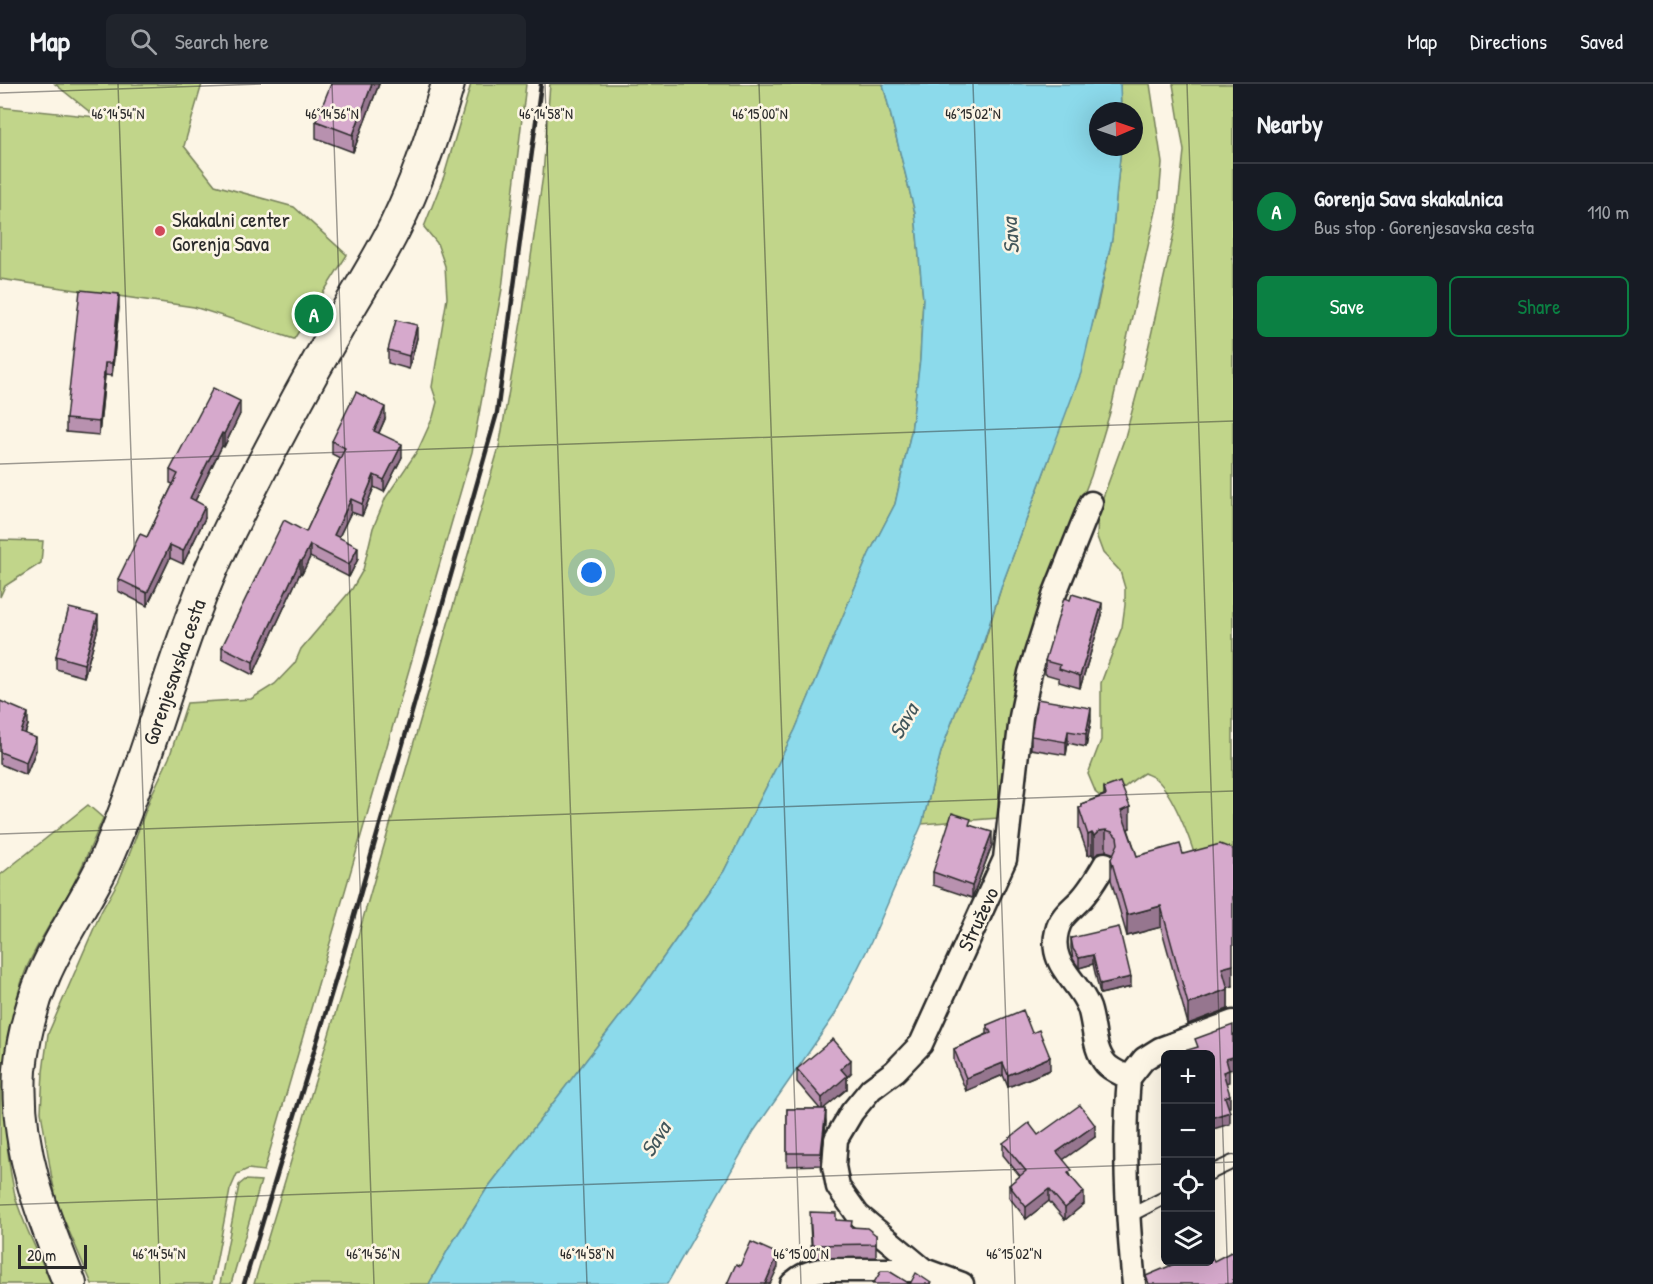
<!DOCTYPE html>
<html lang="en">
<head>
<meta charset="utf-8">
<style>
	:root { --surface:#171b24; --page:#20242c; --text:#f1f3f6; --muted:#9ea1a6; --line:#363941; --accent:#0b8043 }
	body { margin:0; font-family:"Patrick Hand",sans-serif; background:var(--page); color:var(--text) }
	.controls { position:absolute; right:18px; bottom:18px; display:grid; overflow:hidden; border-radius:9px; box-shadow:0 6px 24px #0002 }
	.controls button { width:54px; height:54px; display:grid; place-items:center; padding:0; border:0; border-bottom:2px solid var(--line); background:var(--surface); color:var(--text); font:30px sans-serif }
	.compass { position:absolute; left:1089px; top:18px; width:54px; height:54px; border-radius:50%; background:var(--surface); box-shadow:0 6px 24px #0002; rotate:88deg }
	.scale { position:absolute; left:18px; bottom:15px; width:69px; box-sizing:border-box; padding-left:6px; border:3px solid #2b2b2b; border-top:0; font-size:16px; line-height:21px; white-space:nowrap; color:#2b2b2b; -webkit-text-stroke:4px #fcf5e5; paint-order:stroke }
	.you { position:absolute; left:592px; top:489px; width:21px; height:21px; margin:-15px; border:4px solid #fff; border-radius:50%; background:#1a73e8; box-shadow:0 0 0 9px #1a73e833 }
	.badge { display:grid; place-items:center; width:39px; height:39px; border-radius:50%; background:var(--accent); color:#fff; font-size:20px; font-weight:700 }
	.pin { position:absolute; translate:-50% -50%; border:3px solid #fff; box-shadow:0 2px 6px #0006 }
	.list { margin:0; padding:0; list-style:none }
	h2 { display:flex; justify-content:space-between; align-items:center; height:78px; margin:0; padding:0 24px; font-size:26px }
	h2 small { font-size:20px; font-weight:400; color:var(--muted) }
	.list li { display:grid; grid-template-columns:39px 1fr auto; gap:18px; align-items:center; box-sizing:border-box; height:96px; padding:0 24px; border-top:2px solid var(--line) }
	.list b { display:block; font-size:22px; white-space:nowrap }
	.list p { margin:0; font-size:20px; white-space:nowrap; color:var(--muted) }
	.list em { font-size:20px; font-style:normal; color:var(--muted) }
	.actions { display:flex; gap:12px; padding:18px 24px }
	.actions a { flex:1; padding:14px 0; border:2px solid var(--accent); border-radius:9px; text-align:center; font-size:21px; color:var(--accent) }
	.actions .main { background:var(--accent); color:#fff }
	.icon { flex:none; width:33px; height:33px; fill:none; stroke:currentColor; stroke-width:2; stroke-linecap:round; stroke-linejoin:round }
	.map { position:relative; flex:none; width:1233px; height:1200px; overflow:hidden }
	header { display:flex; align-items:center; gap:36px; box-sizing:border-box; height:84px; padding:0 30px; background:var(--surface); border-bottom:2px solid var(--line) }
	header strong { font-size:28px }
	nav { display:flex; gap:33px; margin-inline-start:auto; font-size:21px }
	.search { width:420px; height:54px; background:var(--page); display:flex; align-items:center; gap:15px; box-sizing:border-box; padding:0 21px; border-radius:9px; color:var(--muted); font-size:22px }
	main { display:flex }
	aside { flex:1; background:var(--surface) }
	.map>svg:first-child { display:block }
	.green { fill:#c1d58a; stroke:#76805a; stroke-width:1.5 }
	.water { fill:#8cdaeb; stroke:#65949e; stroke-width:1.5 }
	.lines { fill:none; stroke-linecap:round; stroke-linejoin:round }
	.lane-casing { stroke:#2b2b2b; stroke-width:16 }
	.street-casing { stroke:#2b2b2b; stroke-width:27 }
	.secondary-casing { stroke:#2b2b2b; stroke-width:36 }
	.lane { stroke:#fcf5e5; stroke-width:12 }
	.street { stroke:#fcf5e5; stroke-width:22 }
	.secondary { stroke:#fcf5e5; stroke-width:32 }
	.rail { stroke:#2b2b2b; stroke-width:4.5 }
	.wall { fill:#b891af; stroke:#2b2b2b; stroke-width:1.5 }
	.shaded-wall { fill:#96768f; stroke:#2b2b2b; stroke-width:1.5 }
	.building { fill:#d6a9cc; stroke:#2b2b2b; stroke-width:1.5 }
	.ticks { fill:none; stroke:#2b2b2b; stroke-width:1.5; stroke-opacity:0.45 }
	.poi-dot { fill:#d1495b; stroke:#fcf5e5; stroke-width:2 }
	.labels { text-anchor:middle; dominant-baseline:central; stroke-width:5; stroke-linejoin:round; paint-order:stroke }
	.poi-label { font-size:21px; fill:#2b2b2b; stroke:#fcf5e5; text-anchor:start }
	.street-label { font-size:21px; fill:#2b2b2b; stroke:#fcf5e5 }
	.water-label { font-size:22px; font-style:italic; fill:#43575b; stroke:#fcf5e5 }
	.ticks-label { font-size:15px; text-anchor:middle; fill:#2b2b2b; stroke:#fcf5e5; stroke-width:5; stroke-linejoin:round; paint-order:stroke }
</style>
</head>
<body>
<header>
<strong>Map</strong>
<div class="search"><svg class="icon" aria-label="search" viewBox="0 0 24 24"><circle cx="10" cy="10" r="6"/><path d="M15 15l6 6"/></svg>Search here</div>
<nav><a>Map</a><a>Directions</a><a>Saved</a></nav>
</header>
<main>
<div class="map">
<svg width="1233" height="1200" viewBox="0 0 1233 1200">
	<rect width="100%" height="100%" fill="#fcf5e5"/>
	<filter id="ink" filterUnits="userSpaceOnUse"><feTurbulence type="fractalNoise" baseFrequency=".0167" numOctaves="2"/><feDisplacementMap in="SourceGraphic" scale="12" xChannelSelector="R" yChannelSelector="G"/><feConvolveMatrix kernelMatrix="1 2 1 2 8 2 1 2 1" color-interpolation-filters="sRGB"/></filter>
	<g filter="url(#ink)">
		<!-- green -->
		<g class="green">
			<polygon points="55,0 202,0 184,62 215,101 294,123 347,171 294,255 194,223 0,195 0,23 96,33"/>
			<polygon points="471,0 526,0 502,205 472,368 264,1087 248,1085 237,1090 230,1106 212,1200 92,1200 58,1122 52,1095 41,1028 43,988 48,950 101,828 119,796 131,766 151,712 169,674 187,619 251,615 275,600 295,579 301,565 352,505 363,486 373,444 386,413 418,366 433,333 437,318 432,303 447,214 445,182 437,159 424,143 444,92"/>
			<polygon points="550,0 883,0 915,129 923,215 920,276 911,348 895,420 869,470 795,646 724,787 644,901 486,1106 449,1164 429,1200 254,1200 343,904 499,363 523,227 543,91"/>
			<polygon points="1120,0 1150,0 1162,79 1159,114 1111,325 1091,392 1066,455 999,734 922,740 941,668 960,616 973,591 983,563 1002,501 1049,375 1096,228 1112,155 1121,63 1134,63 1134,27 1121,27"/>
			<path d="M1173,0H1233V780L1195,773C1190,754 1172,709 1157,696C1154,693 1148,691 1144,689C1130,697 1120,708 1107,717L1096,709L1088,690L1101,656V599L1122,543L1125,521V504L1120,487L1103,469L1097,453L1098,427L1125,353L1143,287L1176,140L1184,67Z"/>
			<polygon points="0,456 43,457 41,479 5,502 0,513"/>
			<path d="M88,721L103,734C92,760 81,787 67,812C52,837 36,861 25,888C0,958 0,1040 15,1112C23,1141 40,1171 51,1200H0V791Z"/>
			<polygon points="245,1096 261,1097 231,1200 220,1200 239,1101"/>
		</g>
		<!-- water -->
		<polygon class="water" points="883,0 1120,0 1121,27 1098,27 1098,63 1121,63 1112,155 1081,289 1002,501 973,591 960,616 941,668 922,740 871,858 834,932 754,1047 667,1200 429,1200 449,1164 486,1106 644,901 724,787 795,646 869,470 895,420 911,348 920,276 923,215 915,129"/>
		<g class="lines">
			<defs>
				<g id="lane">
					<polyline points="1210,1089 1233,1078"/>
					<polyline points="1127,1133 1166,1113"/>
				</g>
				<g id="street">
					<path d="M1105,780C1098,792 1091,804 1082,814C1072,825 1060,832 1057,847C1048,882 1079,896 1089,924C1095,942 1093,965 1106,980C1111,986 1122,990 1129,994C1123,1063 1127,1132 1134,1200"/>
					<polyline points="1129,994 1144,975 1160,965 1233,938"/>
					<path d="M792,1200C801,1191 809,1188 821,1186H924"/>
					<polyline points="962,1200 924,1186 858,1131 838,1103 834,1082 836,1055 852,1028 871,1005 895,987 921,960 1005,775 1021,633 1030,589 1055,509 1091,419"/>
				</g>
				<path id="secondary" d="M70,1200C42,1131 15,1062 20,986C23,954 32,920 44,891C61,851 88,815 106,775C153,667 177,550 230,445C264,377 300,309 338,243C357,209 379,176 396,141C418,96 434,48 448,0"/>
			</defs>
			<!-- lane casing -->
			<use href="#lane" class="lane-casing"/>
			<!-- street casing -->
			<use href="#street" class="street-casing"/>
			<!-- secondary casing -->
			<use href="#secondary" class="secondary-casing"/>
			<!-- lane -->
			<use href="#lane" class="lane"/>
			<!-- street -->
			<use href="#street" class="street"/>
			<!-- secondary -->
			<use href="#secondary" class="secondary"/>
			<!-- rail -->
			<polyline class="rail" points="244,1200 340,881 497,329 541,0"/>
		</g>
		<!-- wall -->
		<g class="wall">
			<polygon points="379,0 353,68 316,54 316,37"/>
			<polygon points="119,223 112,292 105,291 99,351 66,348 66,335"/>
			<polygon points="417,254 409,285 388,279 388,266"/>
			<polygon points="240,330 224,363 222,362 195,417 205,434 183,480 170,474 147,522 118,507 118,495 147,453 173,400 170,399 170,386"/>
			<polygon points="385,335 379,349 402,373 384,408 374,403 362,432 351,428 339,453 358,475 349,493 310,473 302,490 300,489 253,591 222,575 222,563 306,448 340,374 332,370 332,357"/>
			<polygon points="1070,516 1102,531 1080,604 1059,598 1059,594 1045,590 1045,577"/>
			<polygon points="98,544 84,593 56,585 56,572"/>
			<polygon points="0,617 28,641 25,650 36,666 26,691 0,680"/>
			<polygon points="1091,637 1086,663 1068,659 1066,671 1031,665 1031,652"/>
			<polygon points="1104,704 1130,744 1128,745 1137,772 1183,770 1233,902 1228,903 1228,925 1188,940 1161,843 1127,852 1111,796 1111,775 1114,770 1112,769 1106,767 1099,768 1094,773 1092,770 1088,771 1079,745 1079,724 1081,723 1081,720 1104,711"/>
			<polygon points="971,741 992,761 972,814 933,801 933,788"/>
			<polygon points="1071,854 1131,903 1100,910 1093,880 1079,884 1073,875 1071,864"/>
			<polygon points="987,941 1032,949 1050,986 1008,1003 1003,991 966,1007 954,977 954,965 987,950"/>
			<polygon points="1166,973 1166,988 1164,985 1164,974"/>
			<polygon points="797,985 851,989 847,993 847,1005 823,1025 826,1038 821,1081 787,1082 787,1025 820,1025 797,998"/>
			<polygon points="1038,1051 1095,1053 1063,1075 1084,1120 1065,1136 1049,1117 1026,1135 1009,1113 1009,1101 1020,1092 1003,1071 1003,1059"/>
			<polygon points="1166,1065 1166,1080 1162,1073 1162,1067"/>
			<polygon points="810,1140 851,1143 876,1151 876,1173 812,1174"/>
		</g>
		<!-- shaded-wall -->
		<g class="shaded-wall">
			<polygon points="372,0 379,0 353,68 353,51"/>
			<polygon points="119,210 119,223 112,292 112,279"/>
			<polygon points="417,241 417,254 409,285 409,272"/>
			<polygon points="105,279 105,291 99,351 99,338"/>
			<polygon points="240,317 240,330 224,363 224,350"/>
			<polygon points="385,323 385,335 374,359 374,347"/>
			<polygon points="222,349 222,362 190,427 190,414"/>
			<polygon points="402,360 402,373 384,408 384,396"/>
			<polygon points="374,391 374,403 362,432 362,420"/>
			<polygon points="351,415 351,428 334,463 334,451"/>
			<polygon points="205,422 205,434 183,480 183,467"/>
			<polygon points="170,461 170,474 147,522 147,509"/>
			<polygon points="310,461 310,473 302,490 302,477"/>
			<polygon points="358,463 358,475 349,493 349,481"/>
			<polygon points="300,477 300,489 253,591 253,578"/>
			<polygon points="1102,519 1102,531 1080,604 1080,592"/>
			<polygon points="98,531 98,544 84,593 84,580"/>
			<polygon points="1091,624 1091,637 1086,663 1086,650"/>
			<polygon points="28,629 28,641 21,661 21,648"/>
			<polygon points="1068,647 1068,659 1066,671 1066,658"/>
			<polygon points="36,654 36,666 26,691 26,678"/>
			<polygon points="1130,723 1130,744 1121,748 1121,727"/>
			<polygon points="1106,746 1106,767 1099,768 1094,773 1094,752 1099,747"/>
			<polygon points="992,748 992,761 972,814 972,802"/>
			<polygon points="1092,749 1092,770 1088,771 1088,751"/>
			<polygon points="1161,822 1161,843 1127,852 1127,831"/>
			<polygon points="1093,871 1093,880 1079,884 1079,874"/>
			<polygon points="1233,881 1233,902 1222,905 1222,884"/>
			<polygon points="1131,893 1131,903 1100,910 1100,900"/>
			<polygon points="1228,905 1228,925 1188,940 1188,920"/>
			<polygon points="1050,973 1050,986 1008,1003 1008,991"/>
			<polygon points="1233,973 1233,985 1226,987 1226,975"/>
			<polygon points="851,976 851,989 847,993 847,1005 822,1026 822,1014 841,985"/>
			<polygon points="1003,979 1003,991 966,1007 966,994"/>
			<polygon points="1229,986 1229,998 1223,1000 1223,988"/>
			<polygon points="1230,1011 1230,1023 1225,1024 1225,1013"/>
			<polygon points="826,1025 826,1038 821,1081 821,1069"/>
			<polygon points="1230,1028 1230,1040 1210,1046 1210,1034"/>
			<polygon points="1095,1041 1095,1053 1057,1080 1057,1068"/>
			<polygon points="1049,1105 1049,1117 1026,1135 1026,1123"/>
			<polygon points="1084,1108 1084,1120 1065,1136 1065,1124"/>
			<polygon points="778,1170 778,1183 770,1200 765,1200"/>
		</g>
		<!-- building -->
		<g class="building">
			<polygon points="331,0 372,0 353,51 316,37"/>
			<polygon points="80,206 119,210 112,279 105,279 99,338 66,335"/>
			<polygon points="396,236 417,241 409,272 388,266"/>
			<polygon points="213,304 240,317 224,350 222,349 190,414 205,422 183,467 170,461 147,509 118,495 140,450 147,453 178,390 170,386"/>
			<polygon points="356,308 385,323 374,347 402,360 384,396 374,391 362,420 351,415 334,451 358,463 349,481 310,461 302,477 300,477 253,578 222,563 284,436 306,448 345,364 332,357"/>
			<polygon points="1072,510 1102,519 1080,592 1059,585 1060,581 1045,577 1064,514 1070,516"/>
			<polygon points="69,524 98,531 84,580 56,572"/>
			<polygon points="1037,615 1091,624 1086,650 1068,647 1066,658 1031,652"/>
			<polygon points="0,617 28,629 21,648 36,654 26,678 0,668"/>
			<polygon points="1120,698 1130,723 1121,727 1137,772 1180,760 1183,770 1220,760 1233,765 1233,881 1222,884 1228,905 1188,920 1161,822 1127,831 1111,775 1118,760 1117,753 1112,748 1106,746 1099,747 1094,752 1092,749 1088,751 1079,724 1082,723 1081,720 1106,711 1104,704"/>
			<polygon points="952,729 971,735 969,741 992,748 972,802 933,788"/>
			<polygon points="1119,843 1131,893 1100,900 1093,871 1079,874 1073,865 1071,854"/>
			<polygon points="1023,926 1032,949 1039,946 1050,973 1008,991 1003,979 966,994 954,965 991,949 987,941"/>
			<polygon points="1233,941 1233,973 1226,975 1229,986 1223,988 1230,1011 1225,1013 1230,1028 1210,1034 1210,970 1174,970 1198,963 1195,955"/>
			<polygon points="833,955 851,976 841,985 847,992 822,1014 797,985"/>
			<polygon points="1080,1021 1095,1041 1057,1068 1072,1086 1068,1089 1084,1108 1065,1124 1049,1105 1026,1123 1009,1101 1026,1087 1003,1059 1029,1039 1038,1051"/>
			<polygon points="787,1025 826,1025 821,1069 787,1069"/>
			<polygon points="1166,1065 1166,1073 1162,1067"/>
			<polygon points="810,1128 836,1129 836,1136 852,1137 851,1143 867,1144 876,1151 876,1160 812,1161"/>
			<polygon points="751,1158 778,1170 765,1200 727,1200 736,1180 740,1182"/>
			<polygon points="1233,1167 1233,1200 1149,1200 1146,1192 1179,1178 1210,1178 1210,1169 1214,1177"/>
			<polygon points="881,1187 889,1187 910,1200 916,1189 931,1199 930,1200 873,1200"/>
		</g>
	</g>
	<!-- ticks -->
	<path class="ticks" d="M118,0L160,1200M332,0L374,1200M545,0L587,1200M759,0L801,1200M973,0L1015,1200M1187,0L1228,1200M0,9L261,0M0,380L1233,337M0,750L1233,707M1210,1079L1233,1078M0,1121L1166,1080"/>
	<!-- markers -->
	<circle class="poi-dot" cx="160" cy="147" r="6"/>
	<g class="labels">
		<!-- poi labels -->
		<g class="poi-label">
			<text x="172" y="135">Skakalni center<tspan x="172" dy="24">Gorenja Sava</tspan></text>
		</g>
		<!-- street labels -->
		<g class="street-label">
			<text transform="translate(174 588) rotate(-71)">Gorenjesavska cesta</text>
			<text transform="translate(978 835) rotate(-65)">Struževo</text>
		</g>
		<!-- water labels -->
		<g class="water-label">
			<text transform="translate(1010 152) rotate(-94)">Sava</text>
			<text transform="translate(903 637) rotate(-60)">Sava</text>
			<text transform="translate(655 1055) rotate(-58)">Sava</text>
		</g>
	</g>
	<g class="ticks-label">
		<text x="118" y="35">46°14'54"N</text>
		<text x="332" y="35">46°14'56"N</text>
		<text x="546" y="35">46°14'58"N</text>
		<text x="760" y="35">46°15'00"N</text>
		<text x="973" y="35">46°15'02"N</text>
		<text x="159" y="1175">46°14'54"N</text>
		<text x="373" y="1175">46°14'56"N</text>
		<text x="587" y="1175">46°14'58"N</text>
		<text x="801" y="1175">46°15'00"N</text>
		<text x="1014" y="1175">46°15'02"N</text>
	</g>
</svg>
<div class="controls">
<button>+</button>
<button>−</button>
<button><svg class="icon" aria-label="locate" viewBox="0 0 24 24"><circle cx="12" cy="12" r="6"/><path d="M12 2v4M12 18v4M2 12h4M18 12h4"/></svg></button>
<button><svg class="icon" aria-label="layers" viewBox="0 0 24 24"><path d="M12 4l9 5-9 5-9-5zM3 14l9 5 9-5"/></svg></button>
</div>
<svg class="compass" viewBox="-18 -18 36 36"><path d="M0-13l5 13h-10z" fill="#e53935"/><path d="M0 13l5-13h-10z" fill="#9ea1a6"/></svg>
<div class="scale">20 m</div>
<div class="you"></div>
<div class="pin badge" style="left:314px;top:230px">A</div>
</div>
<aside>
<h2>Nearby<small></small></h2>
<ul class="list">
<li><span class="badge">A</span><div><b>Gorenja Sava skakalnica</b><p>Bus stop · Gorenjesavska cesta</p></div><em>110 m</em></li>
</ul>
<div class="actions"><a class="main">Save</a><a>Share</a></div>
</aside>
</main>
</body>
</html>
